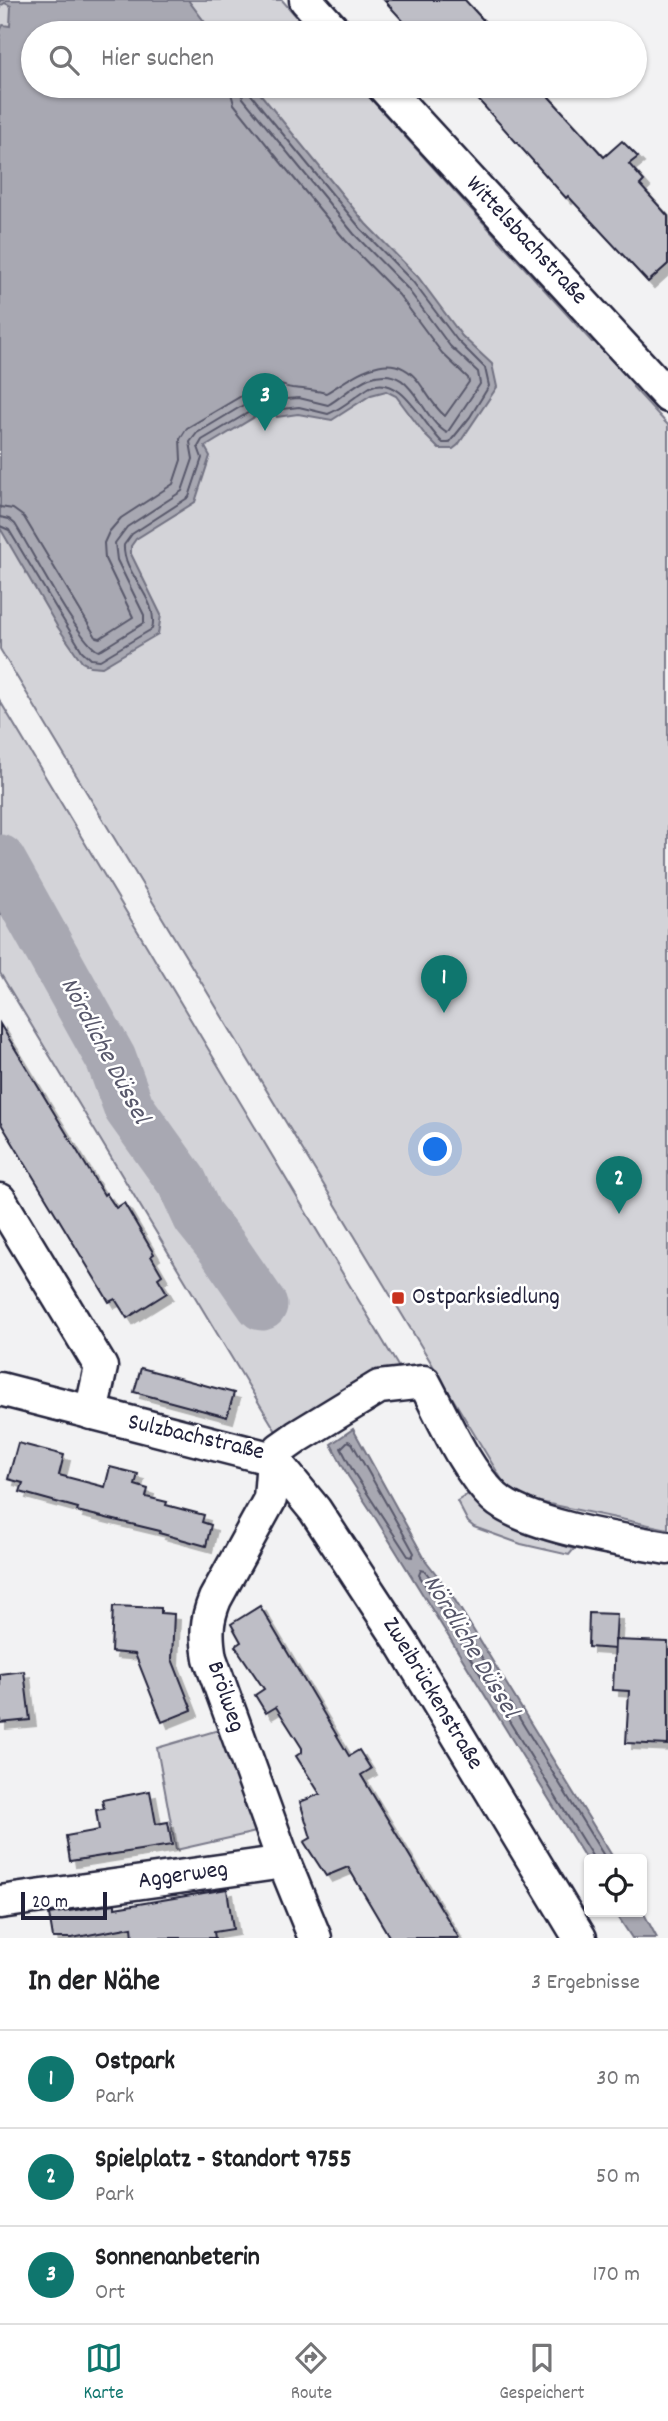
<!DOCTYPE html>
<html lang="de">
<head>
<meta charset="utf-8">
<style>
	:root { --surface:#fff; --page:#f6f6f6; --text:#202124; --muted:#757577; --line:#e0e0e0; --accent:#0f766e }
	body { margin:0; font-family:Dekko,sans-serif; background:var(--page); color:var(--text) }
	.controls { position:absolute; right:21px; bottom:21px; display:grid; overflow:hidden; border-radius:7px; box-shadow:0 2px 5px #0004 }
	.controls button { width:63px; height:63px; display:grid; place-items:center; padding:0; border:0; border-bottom:2px solid var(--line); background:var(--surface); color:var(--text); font:35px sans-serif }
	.scale { position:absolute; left:21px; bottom:18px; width:86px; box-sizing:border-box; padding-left:7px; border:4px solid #22223b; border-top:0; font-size:19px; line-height:24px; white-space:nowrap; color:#22223b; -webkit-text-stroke:5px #fff; paint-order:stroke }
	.you { position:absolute; left:436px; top:1150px; width:24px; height:24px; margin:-18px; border:5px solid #fff; border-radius:50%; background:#1a73e8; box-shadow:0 0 0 10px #1a73e833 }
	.badge { display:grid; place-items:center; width:46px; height:46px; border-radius:50%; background:var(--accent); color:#fff; font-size:23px; font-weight:700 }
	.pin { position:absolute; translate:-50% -58px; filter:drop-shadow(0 2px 4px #0008) }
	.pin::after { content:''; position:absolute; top:37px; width:24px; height:21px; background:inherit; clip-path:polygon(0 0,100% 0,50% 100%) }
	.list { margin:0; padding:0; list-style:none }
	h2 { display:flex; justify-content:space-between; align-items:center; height:91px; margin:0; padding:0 28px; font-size:30px }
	h2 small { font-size:23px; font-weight:400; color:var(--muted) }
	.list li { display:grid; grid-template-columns:46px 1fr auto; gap:21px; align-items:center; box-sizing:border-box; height:98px; padding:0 28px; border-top:2px solid var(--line) }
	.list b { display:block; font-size:26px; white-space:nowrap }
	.list p { margin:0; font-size:23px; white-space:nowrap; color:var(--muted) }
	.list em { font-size:23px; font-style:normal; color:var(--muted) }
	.icon { flex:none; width:38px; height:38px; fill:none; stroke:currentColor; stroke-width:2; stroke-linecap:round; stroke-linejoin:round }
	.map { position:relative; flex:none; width:668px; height:1938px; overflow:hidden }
	.search { position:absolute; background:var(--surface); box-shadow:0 2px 5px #0004; left:21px; right:21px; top:21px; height:77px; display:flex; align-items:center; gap:18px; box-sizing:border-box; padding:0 24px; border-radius:38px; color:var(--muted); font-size:26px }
	.sheet { height:385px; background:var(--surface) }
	nav { display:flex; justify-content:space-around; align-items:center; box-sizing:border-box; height:98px; border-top:2px solid var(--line); background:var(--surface); font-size:19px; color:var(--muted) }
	nav a { display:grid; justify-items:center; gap:4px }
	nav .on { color:var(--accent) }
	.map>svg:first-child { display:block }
	.green { fill:#d3d3d8; stroke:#7a7a8a; stroke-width:2 }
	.water { fill:#a8a8b2; stroke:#727282; stroke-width:2 }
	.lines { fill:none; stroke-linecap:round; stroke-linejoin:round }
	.shore { stroke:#58586b; stroke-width:2 }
	.river { stroke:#a8a8b2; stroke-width:51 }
	.building { fill:#bebec6; stroke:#22223b; stroke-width:2; filter:url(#shadow) }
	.minor-casing { stroke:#22223b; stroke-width:37 }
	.minor { stroke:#fff; stroke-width:32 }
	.poi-dot { fill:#c8321e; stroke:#fff; stroke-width:2.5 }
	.labels { text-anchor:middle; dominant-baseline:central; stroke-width:5; stroke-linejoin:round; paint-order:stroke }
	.street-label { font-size:24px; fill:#22223b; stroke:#fff }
	.poi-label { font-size:24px; fill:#22223b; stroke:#fff; text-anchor:start }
	.water-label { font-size:26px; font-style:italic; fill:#58586b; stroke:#fff }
</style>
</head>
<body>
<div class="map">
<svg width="668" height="1938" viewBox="0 0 668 1938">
	<defs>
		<filter id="shadow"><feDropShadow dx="6" dy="6" stdDeviation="0" flood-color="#0004"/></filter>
	</defs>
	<rect width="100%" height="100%" fill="#f2f2f3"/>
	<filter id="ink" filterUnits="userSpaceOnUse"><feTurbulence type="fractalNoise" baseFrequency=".0143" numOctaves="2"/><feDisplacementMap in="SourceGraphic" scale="14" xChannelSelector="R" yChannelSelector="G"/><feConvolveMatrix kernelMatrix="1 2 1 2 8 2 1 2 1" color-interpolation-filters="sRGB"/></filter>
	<g filter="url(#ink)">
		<!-- green -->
		<g class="green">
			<polygon points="0,0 282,0 311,33 33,33 33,86 359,86 592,342 596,342 603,336 640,378 633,384 633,387 668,425 668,1529 535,1501 510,1489 502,1480 0,649"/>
			<polygon points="0,701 398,1366 398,1373 280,1438 0,973"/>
			<path d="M470,1493C506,1526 528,1535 574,1549L569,1555L521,1544L474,1527L468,1522L457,1501Z"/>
			<polygon points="222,1729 256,1832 176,1850 157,1748"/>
		</g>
		<!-- water -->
		<g class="water">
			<polygon points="0,0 188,0 213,33 33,33 33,86 254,86 366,224 418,277 462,336 492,364 497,387 458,445 453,449 439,449 426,436 396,396 386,391 371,395 332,420 298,414 277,417 271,407 205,447 210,456 195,502 136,539 131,546 131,554 161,615 158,634 102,667 90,666 82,662 57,626 0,528 0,31 3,25 10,26 11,6 5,3 0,6"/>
			<polygon points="353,1429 426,1561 450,1592 614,1859 589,1859 589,1864 373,1514 348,1476 331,1444"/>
			<polygon points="642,1910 657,1938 632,1938 615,1912 642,1912"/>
		</g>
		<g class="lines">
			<!-- shore -->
			<g class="shore">
				<path d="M0,507L13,509L24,517L96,637L100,638L133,617L105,559L104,543L109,532L121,518L173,484L181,460L180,439L187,428L265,382C276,381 283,387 292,388C304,389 315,390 326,393C354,377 389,345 418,381C427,393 434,407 445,416L469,382L468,378L442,353L399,295L346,241L283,165L234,104L229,86"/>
				<path d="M0,517L9,519L15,524C28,544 82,648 99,651L144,623V615L117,560L115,543L127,527L182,491L193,459L190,442L197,433L265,392H276L286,399L299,398L328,405C342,397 354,384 369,378C413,361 419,417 447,433L480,384L478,372L450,346L407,288L354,234L243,98L240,86"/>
				<path d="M0,526L9,530L82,651L91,659L100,660L152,629C160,599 122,574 124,545L132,534L189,497L202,458L198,447L202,440L268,401H275L282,409L299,407L328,414C344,408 356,395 370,387C401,372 423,425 443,443H449L470,417L489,386L485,368L457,340L413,282L361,229L264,111L249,92V86"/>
				<polygon points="348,1441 352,1443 408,1542 414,1553 412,1557 408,1556 354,1473 341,1448"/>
				<polyline points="594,1859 419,1575 421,1570 425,1571 444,1596 606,1859"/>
			</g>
			<!-- river -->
			<polyline class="river" points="0,860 111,1059 129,1108 182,1182 198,1217 222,1247 262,1305"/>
		</g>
		<!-- building -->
		<g class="building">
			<polygon points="384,0 465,0 485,22 472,33 414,33"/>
			<polygon points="466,86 539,86 604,157 622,141 638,157 629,164 644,181 640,185 668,216 668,264 648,282 568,196 566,198"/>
			<polygon points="0,1024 104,1195 106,1193 116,1208 124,1203 154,1254 151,1256 162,1275 158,1278 167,1293 127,1318 115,1299 109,1302 0,1122"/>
			<polygon points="141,1368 234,1393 227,1417 134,1392"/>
			<polygon points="18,1443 64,1455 59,1475 105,1487 110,1467 138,1474 135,1485 148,1489 146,1497 167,1502 166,1505 204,1515 202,1522 211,1525 206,1546 159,1533 160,1531 77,1511 78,1508 20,1492 23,1483 8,1479"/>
			<polygon points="113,1606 161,1608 161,1613 174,1614 172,1659 192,1710 162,1722 135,1654 111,1652"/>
			<polygon points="260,1606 349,1756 359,1750 371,1769 361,1775 459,1938 390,1938 348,1867 326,1876 304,1842 311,1838 300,1802 320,1794 296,1756 302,1752 302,1748 276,1707 266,1713 255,1695 264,1689 235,1646 241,1642 231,1624"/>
			<polygon points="589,1613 617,1614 615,1649 588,1647"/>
			<polygon points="615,1640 668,1642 668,1745 626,1743 629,1691 613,1690"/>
			<polygon points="24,1671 30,1720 0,1723 0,1674"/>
			<polygon points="150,1791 156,1824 168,1822 172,1845 70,1861 66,1836 99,1830 96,1810 104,1809 102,1800"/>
			<polygon points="227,1889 233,1929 214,1932 215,1938 133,1938 132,1927 72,1938 53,1938 49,1914 115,1904 115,1908"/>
		</g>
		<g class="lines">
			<defs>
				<g id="minor">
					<polyline points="306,0 336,33"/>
					<polyline points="383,86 668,396"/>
					<polyline points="0,1200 101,1367 91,1413"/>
					<polyline points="0,1389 273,1459"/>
					<polyline points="273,1459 315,1510 404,1646 580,1938"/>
					<path d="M273,1459L270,1499L215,1599C206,1621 206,1635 210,1658L284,1862L315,1938"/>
					<path d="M273,1459L280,1449L297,1437L379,1387L424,1382C444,1419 464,1468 494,1497C524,1526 626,1541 668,1548"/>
					<polyline points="0,1902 284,1862"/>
				</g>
			</defs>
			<!-- minor casing -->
			<use href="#minor" class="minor-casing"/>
			<!-- minor -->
			<use href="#minor" class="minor"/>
		</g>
	</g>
	<!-- markers -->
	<rect class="poi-dot" x="391" y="1291" width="14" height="14" rx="3.5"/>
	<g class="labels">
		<!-- street labels -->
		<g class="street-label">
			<text transform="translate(526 241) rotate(47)">Wittelsbachstraße</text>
			<text transform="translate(196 1438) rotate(13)">Sulzbachstraße</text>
			<text transform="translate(432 1694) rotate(59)">Zweibrückenstraße</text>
			<text transform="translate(225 1697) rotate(71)">Brölweg</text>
			<text transform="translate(183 1876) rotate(-8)">Aggerweg</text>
		</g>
		<!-- poi labels -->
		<g class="poi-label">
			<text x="412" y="1298">Ostparksiedlung</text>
		</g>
		<!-- water labels -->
		<g class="water-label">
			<text transform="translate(104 1051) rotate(62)">Nördliche Düssel</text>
			<text transform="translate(470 1647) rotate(59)">Nördliche Düssel</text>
		</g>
	</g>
</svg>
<div class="controls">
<button><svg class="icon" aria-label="locate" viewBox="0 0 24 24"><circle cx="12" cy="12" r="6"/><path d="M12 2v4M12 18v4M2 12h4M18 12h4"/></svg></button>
</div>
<div class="scale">20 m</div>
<div class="you"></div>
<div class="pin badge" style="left:444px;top:1013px">1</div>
<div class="pin badge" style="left:619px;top:1214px">2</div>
<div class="pin badge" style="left:265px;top:431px">3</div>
<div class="search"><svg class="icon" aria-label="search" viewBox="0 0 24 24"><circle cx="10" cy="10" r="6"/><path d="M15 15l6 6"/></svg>Hier suchen</div>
</div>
<section class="sheet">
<h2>In der Nähe<small>3 Ergebnisse</small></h2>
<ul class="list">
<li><span class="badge">1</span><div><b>Ostpark</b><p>Park</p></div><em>30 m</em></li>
<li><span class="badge">2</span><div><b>Spielplatz - Standort 9755</b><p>Park</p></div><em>50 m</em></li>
<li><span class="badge">3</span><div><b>Sonnenanbeterin</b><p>Ort</p></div><em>170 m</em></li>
</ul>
</section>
<nav>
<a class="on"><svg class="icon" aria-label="map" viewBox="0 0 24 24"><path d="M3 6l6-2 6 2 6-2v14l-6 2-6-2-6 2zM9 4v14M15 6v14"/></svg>Karte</a>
<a><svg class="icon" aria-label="directions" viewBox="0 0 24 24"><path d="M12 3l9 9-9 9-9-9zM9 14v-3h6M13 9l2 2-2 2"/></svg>Route</a>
<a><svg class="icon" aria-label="saved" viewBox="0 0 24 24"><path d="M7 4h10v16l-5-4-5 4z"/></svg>Gespeichert</a>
</nav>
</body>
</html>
